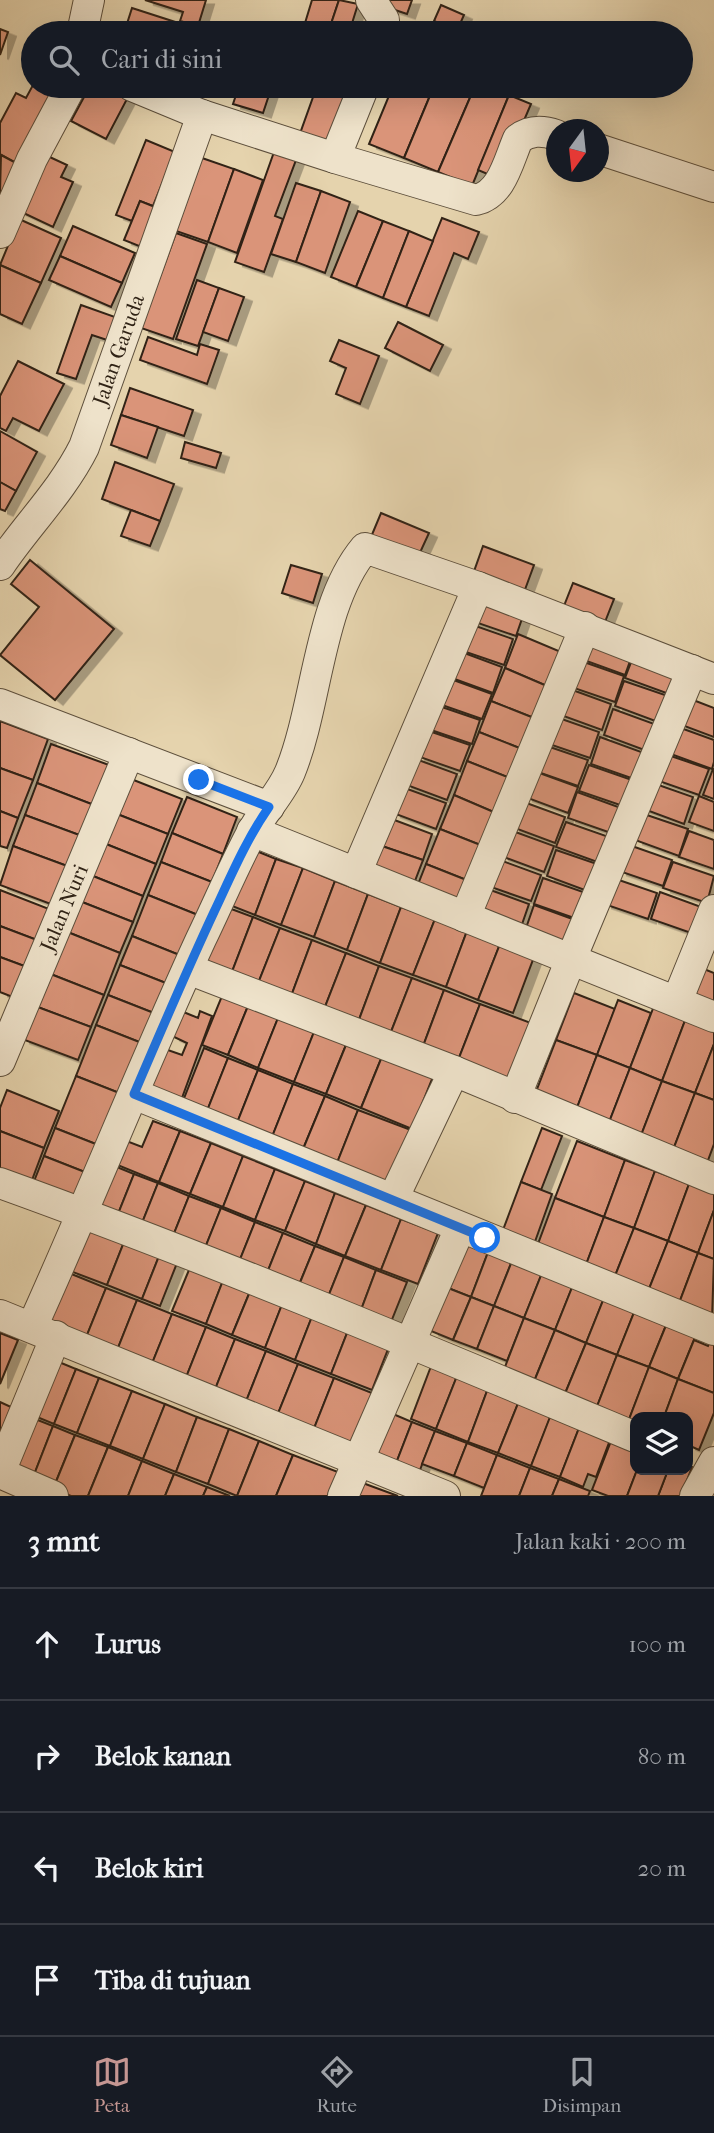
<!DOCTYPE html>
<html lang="id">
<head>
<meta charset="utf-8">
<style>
	:root { --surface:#171b24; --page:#20242c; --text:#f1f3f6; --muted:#9ea1a6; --line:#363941; --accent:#c59692 }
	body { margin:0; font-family:"IM FELL French Canon",serif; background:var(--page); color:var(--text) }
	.controls { position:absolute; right:21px; bottom:21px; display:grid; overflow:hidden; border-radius:14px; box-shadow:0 7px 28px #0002 }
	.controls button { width:63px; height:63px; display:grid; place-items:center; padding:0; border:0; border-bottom:2px solid var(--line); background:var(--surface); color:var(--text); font:35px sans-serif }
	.compass { position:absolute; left:546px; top:119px; width:63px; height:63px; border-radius:50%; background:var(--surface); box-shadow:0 7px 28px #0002; rotate:195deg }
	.stop { position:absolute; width:21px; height:21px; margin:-16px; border:5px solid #1a73e8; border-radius:50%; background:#fff }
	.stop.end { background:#1a73e8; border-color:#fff; box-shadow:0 2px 7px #0008 }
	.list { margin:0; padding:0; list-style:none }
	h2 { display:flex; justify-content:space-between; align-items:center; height:91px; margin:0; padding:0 28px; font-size:30px }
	h2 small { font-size:23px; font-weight:400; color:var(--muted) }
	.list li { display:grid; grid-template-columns:46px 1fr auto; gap:21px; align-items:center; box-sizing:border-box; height:112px; padding:0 28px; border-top:2px solid var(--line) }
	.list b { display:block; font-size:26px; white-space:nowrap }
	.list em { font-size:23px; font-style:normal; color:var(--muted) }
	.icon { flex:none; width:38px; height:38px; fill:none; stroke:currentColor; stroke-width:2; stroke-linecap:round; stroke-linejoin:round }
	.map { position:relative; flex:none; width:714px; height:1496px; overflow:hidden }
	.search { position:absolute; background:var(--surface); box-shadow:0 7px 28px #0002; left:21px; right:21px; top:21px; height:77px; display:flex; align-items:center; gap:18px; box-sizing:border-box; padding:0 24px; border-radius:38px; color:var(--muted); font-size:26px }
	.sheet { height:539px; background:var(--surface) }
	nav { display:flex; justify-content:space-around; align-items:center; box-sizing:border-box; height:98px; border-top:2px solid var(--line); background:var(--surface); font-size:19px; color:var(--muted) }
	nav a { display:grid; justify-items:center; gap:4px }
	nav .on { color:var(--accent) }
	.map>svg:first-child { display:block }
	.building { fill:#da9479; stroke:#302316; stroke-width:2; filter:url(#shadow) }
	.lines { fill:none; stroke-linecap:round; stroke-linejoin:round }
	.street-casing { stroke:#5d4f3c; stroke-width:32 }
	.street { stroke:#eee2ca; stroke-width:30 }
	.route { stroke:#1a73e8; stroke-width:9 }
	.labels { text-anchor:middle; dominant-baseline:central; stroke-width:7; stroke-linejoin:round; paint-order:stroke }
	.street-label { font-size:21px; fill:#302316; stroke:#eee2ca }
</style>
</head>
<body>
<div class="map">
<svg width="714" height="1496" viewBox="0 0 714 1496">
	<defs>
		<filter id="shadow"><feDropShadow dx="8" dy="4.5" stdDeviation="0" flood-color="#0004"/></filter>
	</defs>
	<rect width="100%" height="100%" fill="#e5d3ad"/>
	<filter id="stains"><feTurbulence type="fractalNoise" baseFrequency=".00286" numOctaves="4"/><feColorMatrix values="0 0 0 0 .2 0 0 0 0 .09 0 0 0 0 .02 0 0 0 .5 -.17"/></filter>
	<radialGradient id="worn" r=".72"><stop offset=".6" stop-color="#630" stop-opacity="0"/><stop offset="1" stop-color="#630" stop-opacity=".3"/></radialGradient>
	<!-- building -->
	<g class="building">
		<polygon points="145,0 206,0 198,26 180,21 183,12"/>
		<polygon points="312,0 339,0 328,33 302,33"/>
		<polygon points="339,0 358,4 349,33 328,33"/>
		<polygon points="381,0 412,0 407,14 380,5"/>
		<polygon points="441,5 464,15 456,33 437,33 441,24 434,21"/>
		<polygon points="132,8 197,29 196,33 124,33"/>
		<polygon points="0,29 8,32 0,55"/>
		<polygon points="33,85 54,96 18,164 0,154 0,123 16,93 26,98"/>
		<polygon points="90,86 103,86 127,99 106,139 71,121"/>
		<polygon points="239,86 272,86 263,113 233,104"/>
		<polygon points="317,86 332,86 349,92 327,153 297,142"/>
		<polygon points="393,86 434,86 404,158 369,144"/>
		<polygon points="434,86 475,86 438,172 404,158"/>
		<polygon points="475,86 487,86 509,95 472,186 438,172"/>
		<polygon points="509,95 531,104 499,179 478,170"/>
		<polygon points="146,140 175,152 153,206 140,201 132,221 116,215"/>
		<polygon points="274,152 296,160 275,216 283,219 264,272 235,262"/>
		<polygon points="41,153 67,165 61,177 73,182 53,227 15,209"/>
		<polygon points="1,155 18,164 3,194 0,193"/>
		<polygon points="202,158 234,169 208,242 176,231"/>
		<polygon points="234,169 263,180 237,253 208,242"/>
		<polygon points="296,183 321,191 296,262 271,254"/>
		<polygon points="321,191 350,202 325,273 296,262"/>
		<polygon points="140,201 160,209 144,248 124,240"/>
		<polygon points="358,211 383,221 356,287 331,277"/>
		<polygon points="442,218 479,232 468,259 454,253 429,316 406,307"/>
		<polygon points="19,219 61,238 41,283 0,265"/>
		<polygon points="383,221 409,231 383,298 356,287"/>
		<polygon points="73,226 135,253 122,283 60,256"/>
		<polygon points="409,231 433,241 406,307 383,298"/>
		<polygon points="176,233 207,244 173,339 141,328"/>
		<polygon points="60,256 122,283 111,307 49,280"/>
		<polygon points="0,265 41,283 22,324 0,314"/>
		<polygon points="197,280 219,288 198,346 176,339"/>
		<polygon points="219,288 244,297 228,341 203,332"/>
		<polygon points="81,305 115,317 107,340 92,335 76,379 57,373"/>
		<polygon points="398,322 443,345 430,371 385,348"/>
		<polygon points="148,337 197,355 200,344 219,350 207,384 140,360"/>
		<polygon points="339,340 379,356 360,404 336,394 346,368 330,361"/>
		<polygon points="18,361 64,384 39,431 13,418 6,431 0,428 0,396"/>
		<polygon points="130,388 193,410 184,436 121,415"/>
		<polygon points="121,415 158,427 147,458 111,445"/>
		<polygon points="0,431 37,452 16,491 0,482"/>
		<polygon points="185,442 221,453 216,468 181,458"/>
		<polygon points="115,462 174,484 160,521 102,499"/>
		<polygon points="0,482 16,491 5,511 0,509"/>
		<polygon points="131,510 160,521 150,546 121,536"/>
		<polygon points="381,513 429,533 418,557 371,537"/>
		<polygon points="483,546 534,565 523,595 472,577"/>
		<polygon points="30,560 114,629 55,700 0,655 39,607 11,584"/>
		<polygon points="291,565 322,574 313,603 282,593"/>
		<polygon points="573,583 614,599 603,627 562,611"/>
		<polygon points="481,595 525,610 516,636 472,621"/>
		<polygon points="470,624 513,639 504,665 460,650"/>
		<polygon points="518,634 561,652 547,686 505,668"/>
		<polygon points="591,634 634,650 625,675 581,659"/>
		<polygon points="459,651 502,667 493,693 449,677"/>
		<polygon points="635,652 678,668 669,694 625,678"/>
		<polygon points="581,661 624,676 615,702 571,687"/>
		<polygon points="505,668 547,686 534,718 491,701"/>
		<polygon points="448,678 492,694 482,719 439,704"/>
		<polygon points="624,681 668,696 658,722 615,706"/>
		<polygon points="567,688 611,704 602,730 558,714"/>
		<polygon points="688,698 714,708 714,737 679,724"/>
		<polygon points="491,701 534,718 522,749 479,732"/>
		<polygon points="436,705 480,720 472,744 428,729"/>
		<polygon points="613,709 657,725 647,751 604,735"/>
		<polygon points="556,717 599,732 590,758 546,743"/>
		<polygon points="0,721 48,739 33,780 0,768"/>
		<polygon points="678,727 714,740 714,762 712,769 668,753"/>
		<polygon points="426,730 470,745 460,771 417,756"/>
		<polygon points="479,732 522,749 510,778 467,761"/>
		<polygon points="600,737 644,753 634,779 591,764"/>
		<polygon points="51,744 109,765 94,805 37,783"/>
		<polygon points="544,745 588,760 578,786 535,771"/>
		<polygon points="665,754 709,769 699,795 656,780"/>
		<polygon points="413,758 457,774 447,800 404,784"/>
		<polygon points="467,761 510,778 496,813 454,795"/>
		<polygon points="589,765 632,780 623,806 579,791"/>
		<polygon points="0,768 33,780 18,818 0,811"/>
		<polygon points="713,769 714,769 714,799 703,795"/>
		<polygon points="534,771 578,787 568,813 525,797"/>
		<polygon points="126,777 182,799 168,834 112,812"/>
		<polygon points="650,782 693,797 684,824 641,808"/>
		<polygon points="37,783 94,805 82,836 25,815"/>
		<polygon points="402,787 446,803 436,829 393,813"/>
		<polygon points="577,792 621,808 611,833 568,818"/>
		<polygon points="454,795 496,813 483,846 440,829"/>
		<polygon points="699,796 714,802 714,831 689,822"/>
		<polygon points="187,797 237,817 223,854 172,833"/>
		<polygon points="521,801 565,817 555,843 512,827"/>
		<polygon points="0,811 18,818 7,848 0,846"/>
		<polygon points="112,812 168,834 156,864 101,842"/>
		<polygon points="644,814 688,829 679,856 635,840"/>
		<polygon points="25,815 82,836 70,867 13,846"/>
		<polygon points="389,818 432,834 423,860 379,845"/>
		<polygon points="566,822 609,837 600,863 556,847"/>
		<polygon points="440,829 483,846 469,881 426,864"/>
		<polygon points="510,830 554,846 544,872 501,856"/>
		<polygon points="689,831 714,840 714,869 679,857"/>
		<polygon points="172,833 223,854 212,882 161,862"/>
		<polygon points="101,842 156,864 143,896 88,874"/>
		<polygon points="379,845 423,860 413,886 370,871"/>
		<polygon points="629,845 672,860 663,886 619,871"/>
		<polygon points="13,846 70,867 56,906 0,885"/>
		<polygon points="249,848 276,859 255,915 227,904"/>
		<polygon points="556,850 600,865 590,892 547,876"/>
		<polygon points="276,859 303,868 281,925 255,915"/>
		<polygon points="497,859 541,875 531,901 488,886"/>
		<polygon points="161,862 212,882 198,915 148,895"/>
		<polygon points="673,862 714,876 707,903 663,888"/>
		<polygon points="426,864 469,881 460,904 417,887"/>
		<polygon points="303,868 335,881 314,937 281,925"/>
		<polygon points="88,874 143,896 133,922 77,900"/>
		<polygon points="543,878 586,893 577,919 534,904"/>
		<polygon points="613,878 657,893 648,919 604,904"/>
		<polygon points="335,881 368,894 347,950 314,937"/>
		<polygon points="485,888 529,904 520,930 476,914"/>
		<polygon points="0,890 49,909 37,940 0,926"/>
		<polygon points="660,892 704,908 694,934 651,919"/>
		<polygon points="368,894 401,907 380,963 347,950"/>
		<polygon points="148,895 198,915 182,956 132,936"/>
		<polygon points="77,900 133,922 120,953 65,931"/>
		<polygon points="534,905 578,921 569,947 525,931"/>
		<polygon points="226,907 253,917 230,977 203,966"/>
		<polygon points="401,907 435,919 413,975 380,963"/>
		<polygon points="253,917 280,928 257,986 230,977"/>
		<polygon points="435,919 467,931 446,987 413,975"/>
		<polygon points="0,926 37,940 27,967 0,957"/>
		<polygon points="280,928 312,940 290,999 257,986"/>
		<polygon points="65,931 120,953 104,995 48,973"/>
		<polygon points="467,931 500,944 478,1000 446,987"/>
		<polygon points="132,936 182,956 171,985 120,965"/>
		<polygon points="312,940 346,953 323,1012 290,999"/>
		<polygon points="500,944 534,957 513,1013 478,1000"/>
		<polygon points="346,953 379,966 357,1025 323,1012"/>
		<polygon points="0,957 27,967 15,998 0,992"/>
		<polygon points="120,965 171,985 159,1015 108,995"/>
		<polygon points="379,966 412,978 389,1037 357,1025"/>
		<polygon points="699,967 714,973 714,1002 689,994"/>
		<polygon points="48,973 104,995 91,1027 35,1006"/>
		<polygon points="412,978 444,990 422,1049 389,1037"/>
		<polygon points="444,990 480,1004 457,1063 422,1049"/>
		<polygon points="224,991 250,1001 228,1055 202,1045"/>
		<polygon points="574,993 615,1009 597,1055 556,1040"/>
		<polygon points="108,995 159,1015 147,1045 96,1025"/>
		<polygon points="618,1000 651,1013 630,1068 597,1055"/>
		<polygon points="250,1001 280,1013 258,1068 228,1055"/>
		<polygon points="480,1004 531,1023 508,1082 457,1063"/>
		<polygon points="35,1006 91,1027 78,1060 22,1039"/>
		<polygon points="654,1006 686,1018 662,1081 630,1068"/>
		<polygon points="181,1011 198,1018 200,1011 212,1016 179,1106 147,1093 165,1049 182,1055 187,1043 172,1036"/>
		<polygon points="280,1013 316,1027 294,1082 258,1068"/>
		<polygon points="686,1018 714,1028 714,1044 695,1093 662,1081"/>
		<polygon points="96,1025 147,1045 127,1096 76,1076"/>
		<polygon points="316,1027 348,1040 326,1094 294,1082"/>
		<polygon points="348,1040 383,1054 361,1108 326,1094"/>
		<polygon points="556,1040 597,1055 575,1113 534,1097"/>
		<polygon points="714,1044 714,1100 695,1093"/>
		<polygon points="204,1048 228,1058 205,1116 181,1106"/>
		<polygon points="383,1054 434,1074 412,1129 361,1108"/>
		<polygon points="597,1055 630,1068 608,1125 575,1113"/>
		<polygon points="228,1058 258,1070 235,1128 205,1116"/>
		<polygon points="630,1068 662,1081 640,1138 608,1125"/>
		<polygon points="258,1070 293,1084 270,1142 235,1128"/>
		<polygon points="76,1076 127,1096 106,1148 55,1128"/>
		<polygon points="662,1081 695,1093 673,1150 640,1138"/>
		<polygon points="293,1084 325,1096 301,1154 270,1142"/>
		<polygon points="7,1090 59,1111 44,1148 0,1131 0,1108"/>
		<polygon points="695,1093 714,1100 714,1144 707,1163 673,1150"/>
		<polygon points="325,1096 358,1110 335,1168 301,1154"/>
		<polygon points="358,1110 411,1130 388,1189 335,1168"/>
		<polygon points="153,1121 180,1131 159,1182 115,1164 124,1140 142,1147"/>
		<polygon points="55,1128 106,1148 95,1176 44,1156"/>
		<polygon points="542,1128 562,1136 541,1190 521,1182"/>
		<polygon points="0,1131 44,1148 29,1188 0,1176"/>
		<polygon points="180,1131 211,1143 190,1194 159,1182"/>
		<polygon points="577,1141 625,1160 604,1217 555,1198"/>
		<polygon points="211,1143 243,1156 223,1207 190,1194"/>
		<polygon points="44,1156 95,1176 82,1209 31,1189"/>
		<polygon points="243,1156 275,1169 255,1220 223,1207"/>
		<polygon points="625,1160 655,1171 634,1228 604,1217"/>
		<polygon points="112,1165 134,1174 118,1214 96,1205"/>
		<polygon points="275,1169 305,1181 285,1231 255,1220"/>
		<polygon points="655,1171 689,1184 668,1241 634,1228"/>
		<polygon points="134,1174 158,1183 142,1223 118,1214"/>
		<polygon points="305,1181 335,1193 316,1244 285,1231"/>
		<polygon points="521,1182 552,1194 532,1250 500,1238"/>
		<polygon points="158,1183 189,1196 173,1236 142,1223"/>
		<polygon points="689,1184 714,1193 714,1210 698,1253 668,1241"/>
		<polygon points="335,1193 366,1205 345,1256 316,1244"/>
		<polygon points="189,1196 221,1208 205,1248 173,1236"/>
		<polygon points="555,1198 604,1217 584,1270 535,1252"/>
		<polygon points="366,1205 401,1219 381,1270 345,1256"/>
		<polygon points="221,1208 255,1222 239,1262 205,1248"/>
		<polygon points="714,1210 714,1259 698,1253"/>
		<polygon points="604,1217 634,1228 613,1281 584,1270"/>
		<polygon points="401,1219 438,1233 418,1284 381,1270"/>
		<polygon points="89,1222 126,1237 107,1285 70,1271"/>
		<polygon points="255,1222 283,1233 267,1273 239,1262"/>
		<polygon points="634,1228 668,1241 647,1294 613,1281"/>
		<polygon points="283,1233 315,1246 299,1285 267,1273"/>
		<polygon points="126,1237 161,1251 142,1299 107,1285"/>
		<polygon points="468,1238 490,1247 471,1297 448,1288"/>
		<polygon points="668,1241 698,1253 678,1306 647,1294"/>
		<polygon points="315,1246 344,1257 328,1297 299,1285"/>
		<polygon points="490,1247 514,1256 494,1306 471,1297"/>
		<polygon points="161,1251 179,1258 160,1306 142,1299"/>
		<polygon points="698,1253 714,1259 712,1319 678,1306"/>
		<polygon points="514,1256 544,1268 524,1318 494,1306"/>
		<polygon points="344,1257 376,1270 361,1310 328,1297"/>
		<polygon points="191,1265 224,1278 206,1324 172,1311"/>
		<polygon points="544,1268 575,1280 555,1330 524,1318"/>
		<polygon points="376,1270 407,1282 391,1322 361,1310"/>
		<polygon points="69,1273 106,1288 85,1340 48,1325"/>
		<polygon points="224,1278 251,1289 232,1335 206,1324"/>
		<polygon points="575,1280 606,1293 586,1343 555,1330"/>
		<polygon points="106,1288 137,1300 116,1353 85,1340"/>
		<polygon points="448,1288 471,1297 453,1340 431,1331"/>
		<polygon points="251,1289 283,1302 265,1348 232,1335"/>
		<polygon points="606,1293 637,1305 617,1355 586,1343"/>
		<polygon points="471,1297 494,1306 477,1349 453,1340"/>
		<polygon points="137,1300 172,1314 151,1366 116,1353"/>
		<polygon points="283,1302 313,1314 295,1360 265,1348"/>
		<polygon points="637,1305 669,1318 649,1367 617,1355"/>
		<polygon points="494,1306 524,1318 507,1361 477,1349"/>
		<polygon points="172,1314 206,1327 185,1380 151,1366"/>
		<polygon points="313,1314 349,1328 331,1374 295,1360"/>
		<polygon points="524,1318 555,1330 533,1384 503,1372"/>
		<polygon points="669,1318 698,1330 678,1379 649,1367"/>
		<polygon points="206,1327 235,1339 214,1392 185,1380"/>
		<polygon points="349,1328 390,1344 372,1390 331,1374"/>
		<polygon points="555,1330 586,1343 564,1396 533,1384"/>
		<polygon points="0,1333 18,1340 0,1384"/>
		<polygon points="235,1339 266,1351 245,1404 214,1392"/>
		<polygon points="711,1339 714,1340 714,1393 678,1379 694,1340 708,1346"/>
		<polygon points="586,1343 617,1355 596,1409 564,1396"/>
		<polygon points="266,1351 298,1364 277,1416 245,1404"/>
		<polygon points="617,1355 649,1367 628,1422 596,1409"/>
		<polygon points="54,1360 76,1369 54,1424 32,1415"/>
		<polygon points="433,1361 459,1371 436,1429 411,1419"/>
		<polygon points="298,1364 334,1378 313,1431 277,1416"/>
		<polygon points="649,1367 678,1379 664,1417 635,1417 635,1424 628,1422"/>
		<polygon points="76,1369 99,1378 77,1433 54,1424"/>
		<polygon points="459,1371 490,1383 468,1442 436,1429"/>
		<polygon points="99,1378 132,1391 110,1446 77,1433"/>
		<polygon points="334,1378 372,1393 351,1446 313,1431"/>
		<polygon points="678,1379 714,1393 714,1413 699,1450 688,1445 688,1417 664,1417"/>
		<polygon points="490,1383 521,1396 498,1453 468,1442"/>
		<polygon points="132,1391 165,1404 143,1459 110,1446"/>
		<polygon points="521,1396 554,1408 531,1466 498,1453"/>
		<polygon points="0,1402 11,1407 0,1435"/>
		<polygon points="165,1404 197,1417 176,1472 143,1459"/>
		<polygon points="386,1411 412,1422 395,1466 369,1455"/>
		<polygon points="30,1417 53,1426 32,1480 8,1471"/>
		<polygon points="197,1417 229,1429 208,1484 176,1472"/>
		<polygon points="550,1417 579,1428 560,1477 531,1466"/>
		<polygon points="412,1422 435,1431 418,1475 395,1466"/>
		<polygon points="53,1426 75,1435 53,1489 32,1480"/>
		<polygon points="579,1428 610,1440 596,1477 588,1474 583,1487 560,1477"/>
		<polygon points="229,1429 259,1441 237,1496 208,1484"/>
		<polygon points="435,1431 467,1443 454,1476 422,1464"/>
		<polygon points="75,1435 108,1447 88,1496 71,1496 53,1489"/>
		<polygon points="613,1436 635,1444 635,1470 637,1470 627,1496 608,1496 592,1490"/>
		<polygon points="259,1441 293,1455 276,1496 237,1496"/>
		<polygon points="467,1443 497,1455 484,1488 454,1476"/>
		<polygon points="108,1447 142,1461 128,1496 88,1496"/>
		<polygon points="293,1455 338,1472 328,1496 276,1496"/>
		<polygon points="497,1455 530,1468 519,1496 481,1496"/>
		<polygon points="142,1461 174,1474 165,1496 128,1496"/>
		<polygon points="688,1465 692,1467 681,1496 658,1496 668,1470 688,1470"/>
		<polygon points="530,1468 559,1479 552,1496 519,1496"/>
		<polygon points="637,1470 668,1470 658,1496 627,1496"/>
		<polygon points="174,1474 207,1487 203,1496 165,1496"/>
		<polygon points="559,1479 590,1491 588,1496 552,1496"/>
		<polygon points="360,1482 398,1496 354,1496"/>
		<polygon points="207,1487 230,1496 203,1496"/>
	</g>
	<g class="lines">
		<defs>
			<g id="street">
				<polyline points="371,0 384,20 384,33"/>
				<polyline points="82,33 89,0"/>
				<path d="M132,86L202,115L335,158L476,200C502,194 508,162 518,139C530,130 542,130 556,135"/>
				<polyline points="598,149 714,187"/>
				<polyline points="335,158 364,86"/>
				<polyline points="0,233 32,159 71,86"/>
				<path id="s1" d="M0,565C27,525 62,491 84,447L202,115"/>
				<polyline points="0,704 269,807"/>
				<polyline points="252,831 714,1017"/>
				<polyline points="356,873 478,587"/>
				<polyline points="465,917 585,627"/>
				<polyline points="188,969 454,1071 714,1179"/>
				<polyline points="677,1001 714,910"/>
				<path id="s2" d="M0,1061L129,753"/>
				<polyline points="134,1094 714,1330"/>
				<polyline points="515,1098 571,959 692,670"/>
				<path d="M0,1183C214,1260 425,1349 635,1437"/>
				<polyline points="393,1199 454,1071"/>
				<polyline points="0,1315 445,1496"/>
				<path d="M32,1327C90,1199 142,1067 201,939C218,904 233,868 251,834C262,812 281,794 290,772C318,703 318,604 365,548L478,587L714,679"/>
				<polyline points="0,1472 56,1336"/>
				<polyline points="0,1473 53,1496"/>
				<polyline points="343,1496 460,1228"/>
				<polyline points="695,1496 714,1462"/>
			</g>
		</defs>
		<!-- street casing -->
		<use href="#street" class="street-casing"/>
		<!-- street -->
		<use href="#street" class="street"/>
	</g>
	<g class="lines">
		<!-- route -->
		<path class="route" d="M199,780L269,807C246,840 231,876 214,912C186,972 160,1033 134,1094L485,1238"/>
	</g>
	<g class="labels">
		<!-- street labels -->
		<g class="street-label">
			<text stroke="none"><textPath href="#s1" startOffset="248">Jalan Garuda</textPath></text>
			<text stroke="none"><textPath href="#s2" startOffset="166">Jalan Nuri</textPath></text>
		</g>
	</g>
	<rect width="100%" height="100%" filter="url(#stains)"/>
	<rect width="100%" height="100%" fill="url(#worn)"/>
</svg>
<div class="controls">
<button><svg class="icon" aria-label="layers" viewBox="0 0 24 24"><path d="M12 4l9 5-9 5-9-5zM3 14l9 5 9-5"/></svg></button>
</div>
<svg class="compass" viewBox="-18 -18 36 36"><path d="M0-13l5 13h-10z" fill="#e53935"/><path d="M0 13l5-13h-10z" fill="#9ea1a6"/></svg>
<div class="stop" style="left:485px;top:1238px"></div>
<div class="stop end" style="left:199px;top:780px"></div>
<div class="search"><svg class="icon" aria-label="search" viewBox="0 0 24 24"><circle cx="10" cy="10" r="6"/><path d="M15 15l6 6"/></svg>Cari di sini</div>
</div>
<section class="sheet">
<h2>3 mnt<small>Jalan kaki · 200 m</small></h2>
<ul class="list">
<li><svg class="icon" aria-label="ahead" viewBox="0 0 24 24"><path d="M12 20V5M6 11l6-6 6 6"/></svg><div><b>Lurus</b></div><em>100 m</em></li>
<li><svg class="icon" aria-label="right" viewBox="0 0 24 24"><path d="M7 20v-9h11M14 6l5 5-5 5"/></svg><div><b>Belok kanan</b></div><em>80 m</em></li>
<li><svg class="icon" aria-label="left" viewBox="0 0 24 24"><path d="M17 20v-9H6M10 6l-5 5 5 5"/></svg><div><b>Belok kiri</b></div><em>20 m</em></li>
<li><svg class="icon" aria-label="arrive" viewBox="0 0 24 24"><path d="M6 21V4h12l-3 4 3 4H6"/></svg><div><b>Tiba di tujuan</b></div></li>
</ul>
</section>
<nav>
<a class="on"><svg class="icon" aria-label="map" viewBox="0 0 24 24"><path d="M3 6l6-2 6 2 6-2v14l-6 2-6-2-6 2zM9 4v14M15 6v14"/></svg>Peta</a>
<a><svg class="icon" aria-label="directions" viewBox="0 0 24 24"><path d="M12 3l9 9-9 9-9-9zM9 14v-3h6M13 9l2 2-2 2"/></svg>Rute</a>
<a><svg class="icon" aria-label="saved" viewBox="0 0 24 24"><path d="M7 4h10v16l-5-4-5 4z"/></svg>Disimpan</a>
</nav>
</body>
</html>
